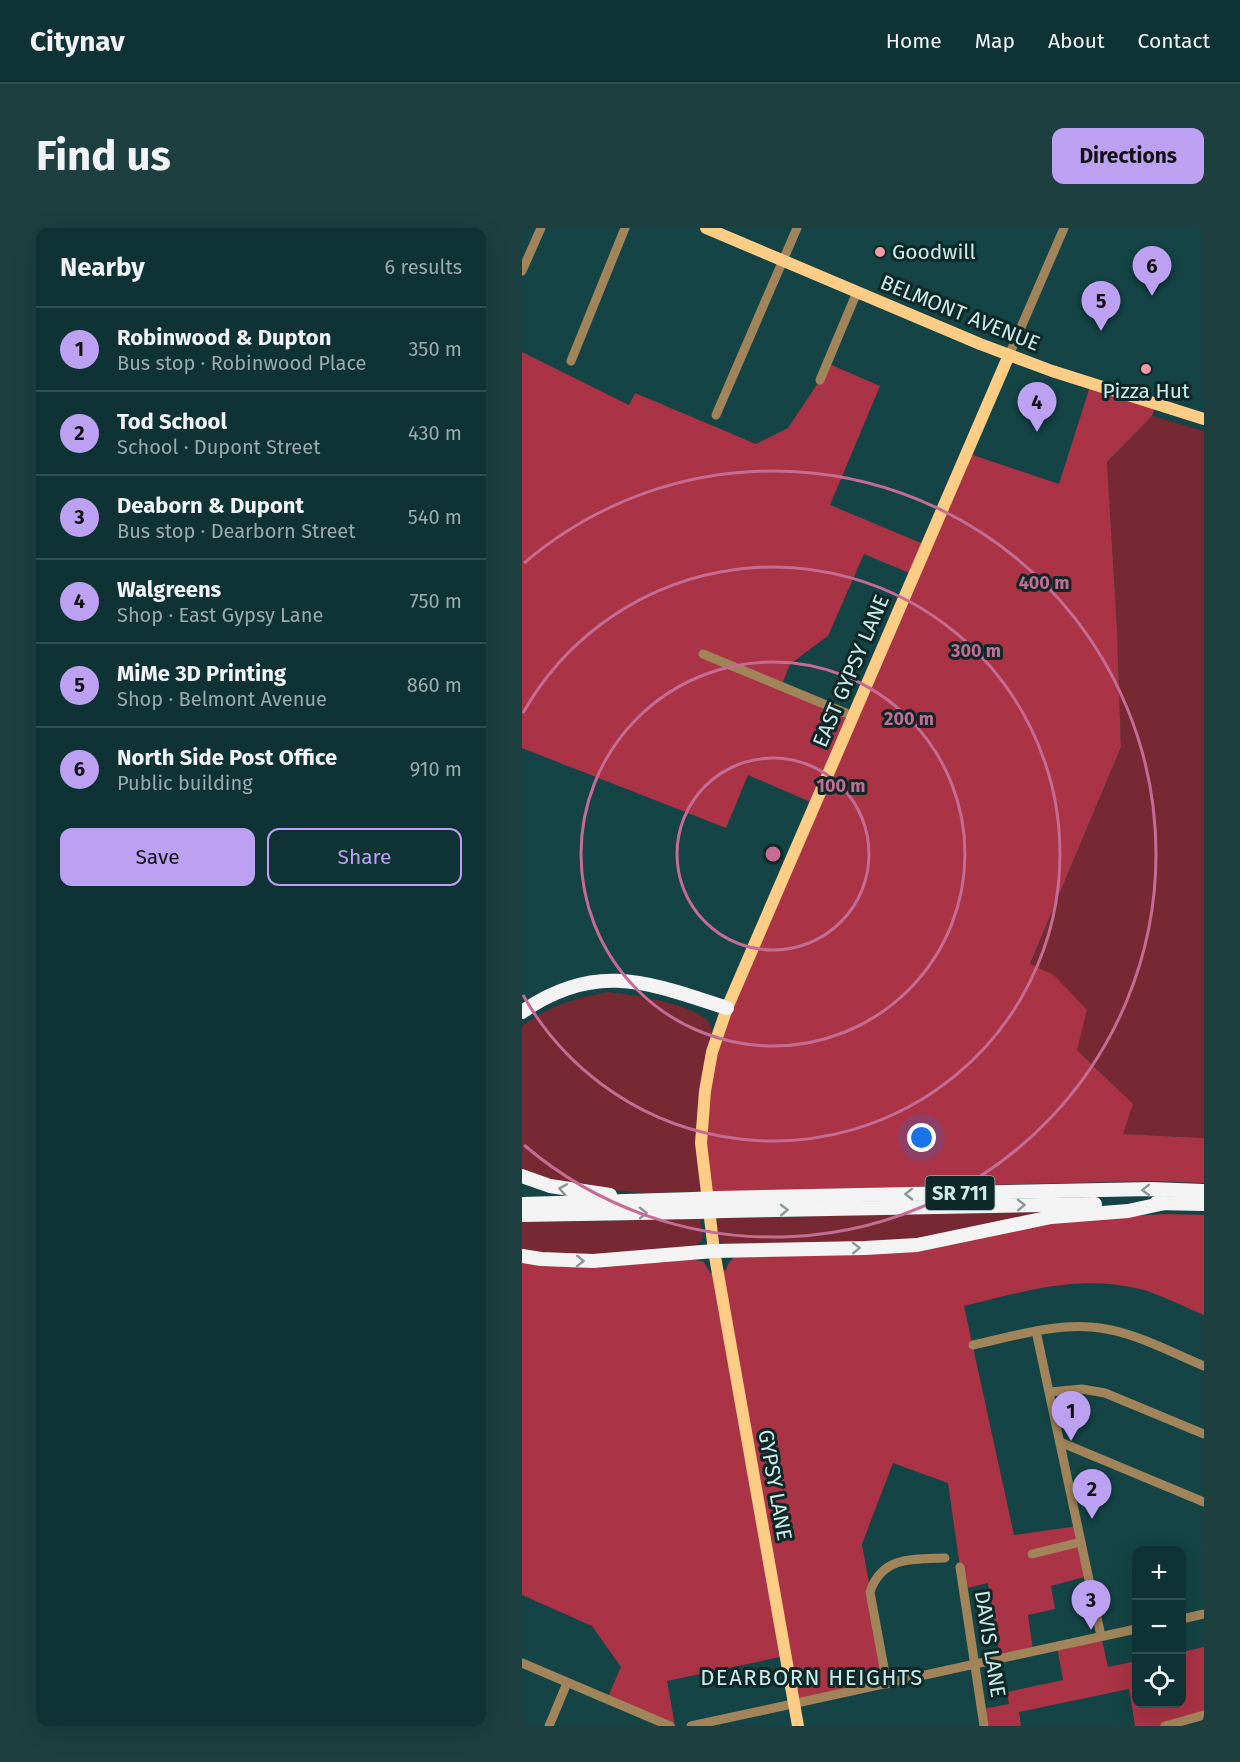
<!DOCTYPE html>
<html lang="en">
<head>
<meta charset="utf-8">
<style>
	:root { --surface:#0f3334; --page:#1d3f40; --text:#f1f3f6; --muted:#9baaac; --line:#2f4e4f; --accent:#bca0f2 }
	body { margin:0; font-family:"Fira Sans",sans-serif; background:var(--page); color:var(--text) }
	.controls { position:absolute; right:18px; bottom:18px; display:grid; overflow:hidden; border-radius:12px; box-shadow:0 6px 24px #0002 }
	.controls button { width:54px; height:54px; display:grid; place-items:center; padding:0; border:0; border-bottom:2px solid var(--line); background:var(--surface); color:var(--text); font:30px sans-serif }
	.you { position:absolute; left:400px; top:910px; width:21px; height:21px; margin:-15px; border:4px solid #fff; border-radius:50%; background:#1a73e8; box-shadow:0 0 0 9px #1a73e833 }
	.badge { display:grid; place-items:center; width:39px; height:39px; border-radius:50%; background:var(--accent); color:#111; font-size:20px; font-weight:700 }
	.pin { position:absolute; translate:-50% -50px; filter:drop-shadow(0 2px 3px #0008) }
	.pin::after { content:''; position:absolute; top:32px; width:21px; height:18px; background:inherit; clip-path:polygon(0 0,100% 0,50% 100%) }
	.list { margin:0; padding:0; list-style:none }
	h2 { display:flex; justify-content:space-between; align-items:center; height:78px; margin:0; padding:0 24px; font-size:26px }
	h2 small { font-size:20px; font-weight:400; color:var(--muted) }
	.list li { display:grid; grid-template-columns:39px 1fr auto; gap:18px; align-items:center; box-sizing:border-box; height:84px; padding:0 24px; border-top:2px solid var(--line) }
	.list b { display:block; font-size:22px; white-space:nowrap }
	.list p { margin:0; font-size:20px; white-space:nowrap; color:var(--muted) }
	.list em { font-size:20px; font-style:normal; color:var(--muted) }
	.actions { display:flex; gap:12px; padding:18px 24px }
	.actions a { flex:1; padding:14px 0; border:2px solid var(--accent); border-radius:12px; text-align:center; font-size:21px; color:var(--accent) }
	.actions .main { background:var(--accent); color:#111 }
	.icon { flex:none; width:33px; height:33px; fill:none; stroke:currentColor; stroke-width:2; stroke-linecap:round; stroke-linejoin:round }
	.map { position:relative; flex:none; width:682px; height:1498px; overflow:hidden; border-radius:12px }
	header { display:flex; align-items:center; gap:36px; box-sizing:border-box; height:84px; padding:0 30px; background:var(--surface); border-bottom:2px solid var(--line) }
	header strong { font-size:28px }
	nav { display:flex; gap:33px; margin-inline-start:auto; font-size:21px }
	.intro { display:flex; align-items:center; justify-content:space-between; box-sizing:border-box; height:144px; padding:0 36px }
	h1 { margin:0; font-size:42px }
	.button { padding:15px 27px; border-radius:12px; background:var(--accent); color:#111; font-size:21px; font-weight:700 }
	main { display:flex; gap:36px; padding:0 36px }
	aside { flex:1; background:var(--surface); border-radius:12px; box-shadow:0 6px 24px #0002 }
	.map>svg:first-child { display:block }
	.green { fill:#762932 }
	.forest { fill:#aa3345; fill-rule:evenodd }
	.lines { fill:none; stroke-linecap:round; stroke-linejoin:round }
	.minor { stroke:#a18459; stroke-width:9 }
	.major { stroke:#fdcc85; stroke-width:12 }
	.highway { stroke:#f3f3f3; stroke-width:14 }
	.highway-bridge { stroke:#f3f3f3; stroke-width:14 }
	.oneway { stroke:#8c9898 }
	.ring { fill:none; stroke:#c66c94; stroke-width:3 }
	.poi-dot { fill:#f49aa0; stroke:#0e2828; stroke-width:2 }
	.labels { text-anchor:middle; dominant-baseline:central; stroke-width:6; stroke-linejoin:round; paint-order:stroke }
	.shield { fill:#0e2828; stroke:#93b0af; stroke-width:1.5 }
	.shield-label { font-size:20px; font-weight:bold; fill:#cceae9 }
	.poi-label { font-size:21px; fill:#cceae9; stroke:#0e2828; text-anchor:start }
	.street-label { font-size:21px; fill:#cceae9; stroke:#0e2828 }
	.neighbourhood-label { font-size:22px; letter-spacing:1.5px; fill:#cceae9; stroke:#0e2828 }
	.centre { fill:#c66c94; stroke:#0e2828; stroke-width:3 }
	.ring-label { font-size:18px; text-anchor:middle; font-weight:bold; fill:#c66c94; stroke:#0e2828; stroke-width:6; stroke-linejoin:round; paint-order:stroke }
</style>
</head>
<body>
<header>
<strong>Citynav</strong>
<nav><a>Home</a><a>Map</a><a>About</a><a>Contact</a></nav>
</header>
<div class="intro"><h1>Find us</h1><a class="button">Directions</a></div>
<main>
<aside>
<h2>Nearby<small>6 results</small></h2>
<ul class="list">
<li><span class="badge">1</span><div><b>Robinwood &amp; Dupton</b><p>Bus stop · Robinwood Place</p></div><em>350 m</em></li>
<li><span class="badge">2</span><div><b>Tod School</b><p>School · Dupont Street</p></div><em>430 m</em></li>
<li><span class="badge">3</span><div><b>Deaborn &amp; Dupont</b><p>Bus stop · Dearborn Street</p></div><em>540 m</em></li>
<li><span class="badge">4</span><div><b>Walgreens</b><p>Shop · East Gypsy Lane</p></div><em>750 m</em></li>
<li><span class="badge">5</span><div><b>MiMe 3D Printing</b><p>Shop · Belmont Avenue</p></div><em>860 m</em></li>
<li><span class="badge">6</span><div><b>North Side Post Office</b><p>Public building</p></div><em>910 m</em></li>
</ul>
<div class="actions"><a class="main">Save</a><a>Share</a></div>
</aside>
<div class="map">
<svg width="682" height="1498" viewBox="0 0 682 1498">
	<rect width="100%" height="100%" fill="#144445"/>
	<!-- green -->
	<g class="green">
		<polygon points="630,188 682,203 682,910 600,906 611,876 555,822 508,737 599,519 595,401 585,234"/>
		<path d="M86,764C112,767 171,775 188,795L190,805L184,964L124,965L57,959L0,944V798C26,778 54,770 86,764Z"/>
		<polygon points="203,983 204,990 536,983 396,1013 207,1019 196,1012 194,991 178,992 181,1010 174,1019 71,1028 0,1024 0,994 175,991 174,984"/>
	</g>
	<!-- forest -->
	<g class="forest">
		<path d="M0,124L107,177L113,165L234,216L266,200L298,152L305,135L358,158L308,277L404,317L445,225L537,256L569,155L634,176L630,188L585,234L595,401L599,519L508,736L532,747L565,782L555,822L611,876L601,906L682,910V955L630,953L184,964L179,915L190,824L293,576L226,547L204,600L0,520ZM342,326L392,347L331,488L259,459L268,436L306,408Z"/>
		<path d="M646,986L682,987V1087C662,1079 640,1067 618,1061C556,1046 503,1063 442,1078L492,1307L556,1298L566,1348L529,1358L533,1381L506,1387L511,1423L478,1430L466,1355L441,1361L426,1255L371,1235L340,1316L365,1456L272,1476L263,1428L145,1453L153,1498H148L85,1471L99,1439L70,1398L0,1367V1032L170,1031L182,1034L188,1045L204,1042L206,1036L213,1028L342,1024L553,991Z"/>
		<polygon points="579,1408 586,1439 614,1433 614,1476 660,1476 660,1424 682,1419 682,1487 643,1498 613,1498 607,1461 497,1484 499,1498 462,1498 460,1481 487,1476 485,1464 541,1452 535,1418"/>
	</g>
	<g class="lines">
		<!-- minor -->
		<g class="minor">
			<polyline points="0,43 19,0"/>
			<polyline points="487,127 542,0"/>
			<polyline points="49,133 103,0"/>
			<polyline points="298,152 335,64"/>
			<polyline points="194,187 275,0"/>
			<polyline points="181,426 331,488"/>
			<polyline points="514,1103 579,1408"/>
			<path d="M451,1117C489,1109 529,1096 569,1099C609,1102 646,1123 682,1138"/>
			<polyline points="528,1164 560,1161 583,1165 682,1206"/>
			<polyline points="538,1214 682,1274"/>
			<polyline points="510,1326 559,1314"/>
			<polyline points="438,1339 462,1498"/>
			<polyline points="660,1391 682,1386"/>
			<polyline points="0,1435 148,1498"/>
			<path d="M365,1456L348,1364C360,1328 391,1331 423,1330"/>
			<polyline points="27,1498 45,1455"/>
			<polyline points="169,1498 614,1401"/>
			<polyline points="643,1498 682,1487"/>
		</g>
		<!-- major -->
		<g class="major">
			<polyline points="184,0 458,116 530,143 682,191"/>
			<polyline points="276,1498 192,1023 179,915 183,863 190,824 205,780 487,127"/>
		</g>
		<!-- highway -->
		<g class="highway">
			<path d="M0,784C74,732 128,755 205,780"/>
			<polyline points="0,948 28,958 88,967"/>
			<polyline points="195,970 629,961 682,963"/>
			<polyline points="634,975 682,976"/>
			<polyline points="0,976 172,971"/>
			<polyline points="203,983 573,976"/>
			<polyline points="0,987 174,984"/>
			<polyline points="0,1028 19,1031 71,1033 192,1023 343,1020 395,1017 529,989 606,983 643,975"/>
		</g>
		<!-- highway-bridge -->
		<g class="highway-bridge">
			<polyline points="172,971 195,970"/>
			<polyline points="174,984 203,983"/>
		</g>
	</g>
	<!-- one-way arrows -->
	<defs><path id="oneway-chevron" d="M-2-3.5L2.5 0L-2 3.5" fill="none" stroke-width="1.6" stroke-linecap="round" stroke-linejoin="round" transform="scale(1.5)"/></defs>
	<g class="oneway">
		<use href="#oneway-chevron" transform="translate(41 961) rotate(-170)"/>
		<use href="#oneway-chevron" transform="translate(624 962) rotate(179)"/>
		<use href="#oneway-chevron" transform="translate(387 966) rotate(179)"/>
		<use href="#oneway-chevron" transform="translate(499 977) rotate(-1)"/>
		<use href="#oneway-chevron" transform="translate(262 982) rotate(-1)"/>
		<use href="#oneway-chevron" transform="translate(121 985) rotate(-1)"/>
		<use href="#oneway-chevron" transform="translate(334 1020) rotate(-1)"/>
		<use href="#oneway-chevron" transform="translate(58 1033) rotate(1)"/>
	</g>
	<!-- distance rings -->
	<g class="ring">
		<circle cx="251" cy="626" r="96"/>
		<circle cx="251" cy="626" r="192"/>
		<path d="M1 485A287 287 0 1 1 1 767"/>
		<path d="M2 335A383 383 0 1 1 2 917"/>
	</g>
	<!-- markers -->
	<g class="poi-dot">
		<circle cx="358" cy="24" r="6"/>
		<circle cx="624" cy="141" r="6"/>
	</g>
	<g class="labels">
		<!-- shield labels -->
		<rect class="shield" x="403.5" y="948" width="69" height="34" rx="4.5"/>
		<g class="shield-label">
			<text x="438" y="965">SR 711</text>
		</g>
		<!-- poi labels -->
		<g class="poi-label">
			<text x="370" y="24">Goodwill</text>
			<text x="624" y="163" text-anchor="middle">Pizza Hut</text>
		</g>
		<!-- street labels -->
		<g class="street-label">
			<text transform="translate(438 85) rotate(22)">BELMONT AVENUE</text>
			<text transform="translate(329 443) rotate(-67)">EAST GYPSY LANE</text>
			<text transform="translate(253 1257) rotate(80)">GYPSY LANE</text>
			<text transform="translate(468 1416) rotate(81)">DAVIS LANE</text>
		</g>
		<!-- neighbourhood labels -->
		<g class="neighbourhood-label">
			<text x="290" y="1449">DEARBORN HEIGHTS</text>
		</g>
	</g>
	<circle cx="251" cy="626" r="9" class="centre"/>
	<g class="ring-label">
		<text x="522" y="361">400 m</text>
		<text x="454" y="429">300 m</text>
		<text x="387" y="497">200 m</text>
		<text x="319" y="564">100 m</text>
	</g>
</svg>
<div class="controls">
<button>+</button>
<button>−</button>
<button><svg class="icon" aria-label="locate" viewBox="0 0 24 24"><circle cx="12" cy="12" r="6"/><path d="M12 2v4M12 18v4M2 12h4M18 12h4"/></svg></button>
</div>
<div class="you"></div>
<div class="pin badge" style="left:549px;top:1213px">1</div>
<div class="pin badge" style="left:570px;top:1291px">2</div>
<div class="pin badge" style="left:569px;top:1402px">3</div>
<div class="pin badge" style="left:515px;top:204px">4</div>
<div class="pin badge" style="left:579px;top:103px">5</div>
<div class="pin badge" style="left:630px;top:68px">6</div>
</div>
</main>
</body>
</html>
